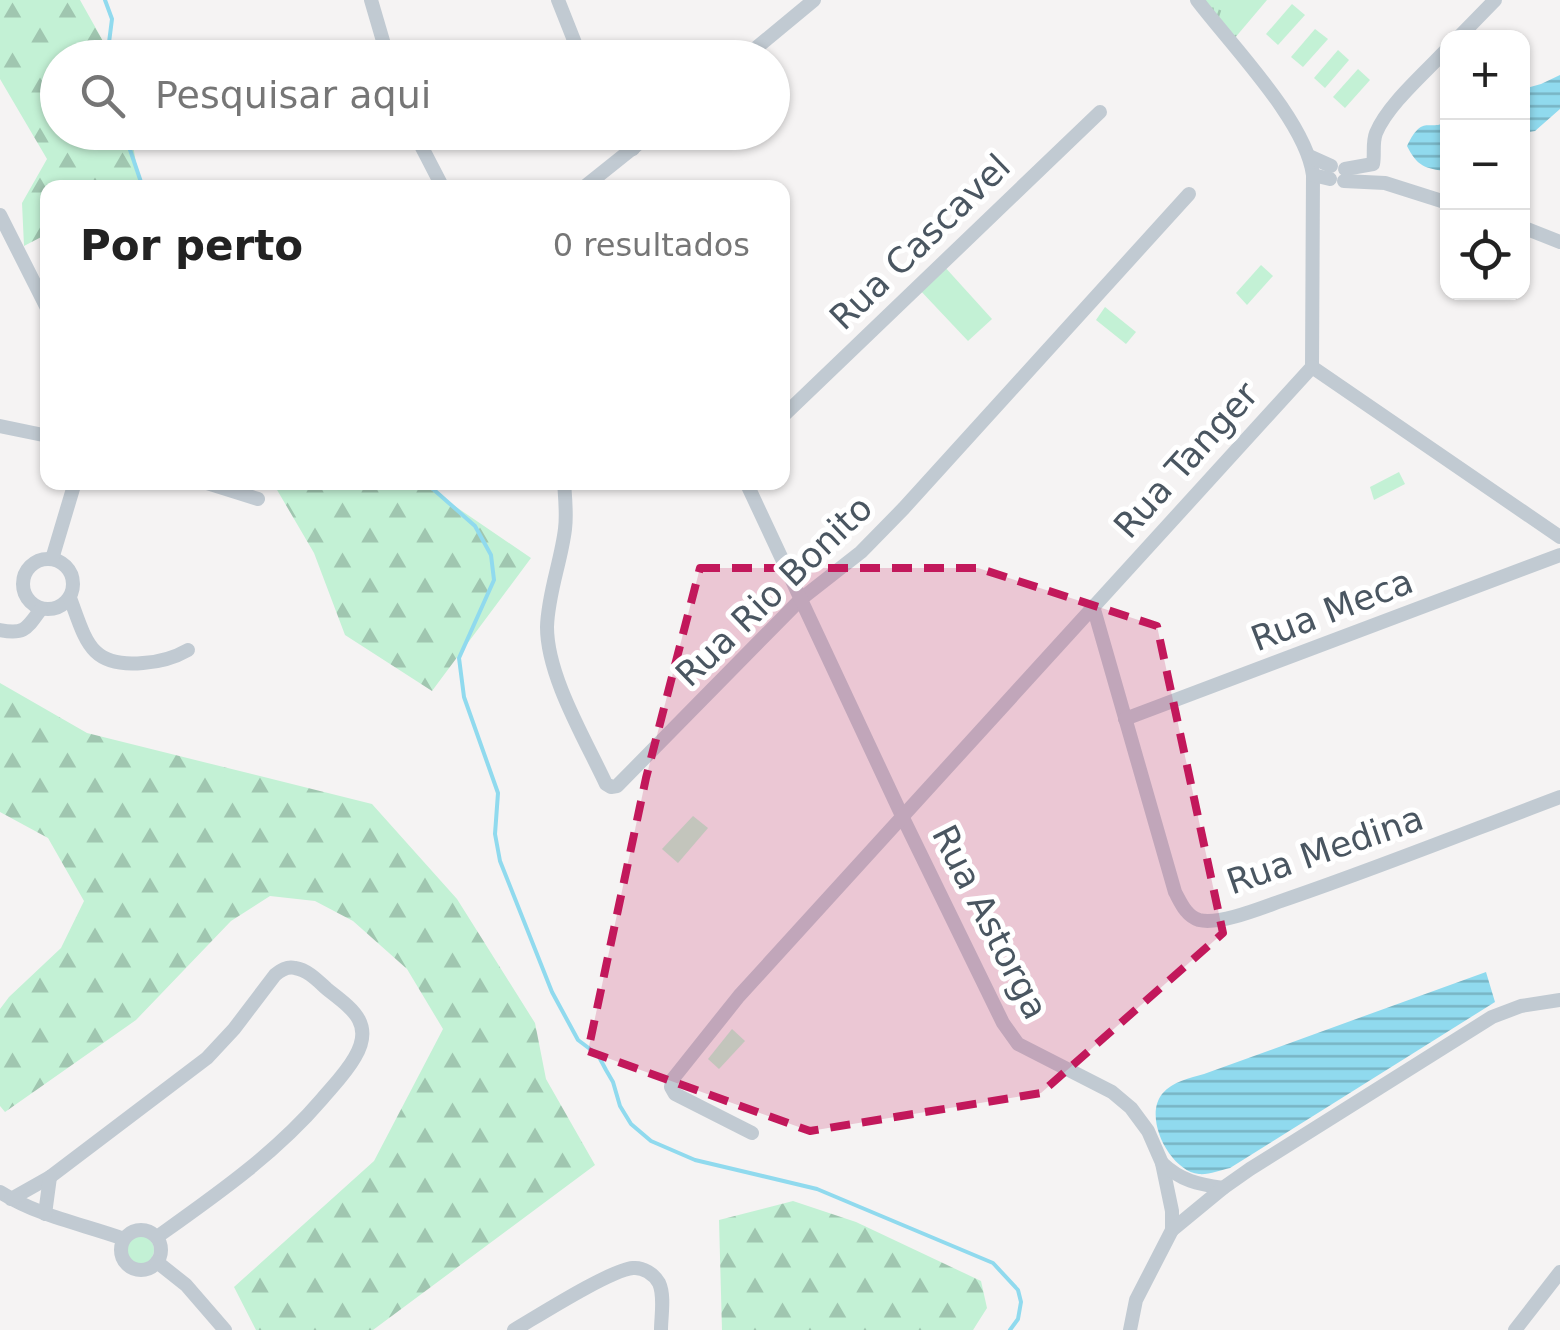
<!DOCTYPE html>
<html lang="pt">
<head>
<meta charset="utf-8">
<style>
	:root { --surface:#fff; --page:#f6f6f6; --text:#222; --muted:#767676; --line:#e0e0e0 }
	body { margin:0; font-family:"DejaVu Sans",sans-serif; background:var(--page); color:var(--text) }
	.controls { position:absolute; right:30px; top:30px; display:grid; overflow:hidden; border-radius:20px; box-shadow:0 2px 8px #0004 }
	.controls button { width:90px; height:90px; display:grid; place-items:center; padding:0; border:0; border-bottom:2px solid var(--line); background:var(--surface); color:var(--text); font:50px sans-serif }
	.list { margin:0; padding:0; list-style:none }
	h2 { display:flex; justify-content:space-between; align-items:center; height:130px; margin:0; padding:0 40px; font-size:42px }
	h2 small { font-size:32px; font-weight:400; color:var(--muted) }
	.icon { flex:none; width:55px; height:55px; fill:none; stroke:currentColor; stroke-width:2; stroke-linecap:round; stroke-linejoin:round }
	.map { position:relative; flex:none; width:1560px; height:1330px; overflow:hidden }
	.search { position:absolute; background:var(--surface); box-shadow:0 2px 8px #0004; left:40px; top:40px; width:750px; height:110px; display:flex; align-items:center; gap:25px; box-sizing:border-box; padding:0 35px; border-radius:55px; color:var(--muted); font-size:38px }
	.panel { position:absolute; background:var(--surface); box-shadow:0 2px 8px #0004; left:40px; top:180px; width:750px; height:310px; border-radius:20px }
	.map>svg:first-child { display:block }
	.grass { fill:#c3f1d5 }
	.forest { fill:url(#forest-firs) }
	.park { fill:url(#park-tufts) }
	.water { fill:url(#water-rules) }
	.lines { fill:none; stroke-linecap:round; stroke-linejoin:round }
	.stream { stroke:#90daee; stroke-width:4 }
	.minor { stroke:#c1cad2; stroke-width:14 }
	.marked { fill:#c2185b; fill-opacity:0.2; stroke:#c2185b; stroke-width:8; stroke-dasharray:20 12; stroke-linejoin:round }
	.labels { text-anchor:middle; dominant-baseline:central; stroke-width:10; stroke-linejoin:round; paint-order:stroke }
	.street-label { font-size:35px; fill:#4a5661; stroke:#fff }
</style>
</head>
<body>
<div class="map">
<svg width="1560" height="1330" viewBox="0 0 1560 1330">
	<defs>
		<pattern id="forest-firs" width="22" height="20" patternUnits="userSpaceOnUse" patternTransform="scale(2.5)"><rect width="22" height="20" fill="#c3f1d5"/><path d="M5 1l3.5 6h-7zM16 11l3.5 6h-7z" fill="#a0c6b0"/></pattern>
		<pattern id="park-tufts" width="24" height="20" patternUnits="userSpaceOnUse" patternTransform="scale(2.5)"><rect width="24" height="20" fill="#c3f1d5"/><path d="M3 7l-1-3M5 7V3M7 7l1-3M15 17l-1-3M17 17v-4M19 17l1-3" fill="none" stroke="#a0c6b0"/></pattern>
		<pattern id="water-rules" width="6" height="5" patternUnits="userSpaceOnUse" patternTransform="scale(2.5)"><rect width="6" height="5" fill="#90daee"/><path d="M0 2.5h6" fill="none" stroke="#78b4c4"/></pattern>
	</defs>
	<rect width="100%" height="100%" fill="#f5f3f3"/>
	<!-- grass -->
	<g class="grass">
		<polygon points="1292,4 1305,15 1278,45 1266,34"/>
		<polygon points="1315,29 1328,39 1303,67 1291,57"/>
		<polygon points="1338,50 1349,60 1325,88 1314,78"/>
		<polygon points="1358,69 1370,80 1345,108 1333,97"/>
		<polygon points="943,265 992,319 968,341 918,288"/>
		<polygon points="1261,265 1273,276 1247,305 1236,293"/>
		<polygon points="1105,307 1136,332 1126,344 1096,320"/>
		<polygon points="1399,472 1405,484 1374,500 1370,487"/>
		<polygon points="693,816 708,828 678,863 662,849"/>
		<polygon points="732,1029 745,1041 719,1069 708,1059"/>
		<circle cx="140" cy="1250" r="14"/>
	</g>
	<!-- forest -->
	<g class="forest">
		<polygon points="0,0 80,0 112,57 58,58 58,132 131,133 140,187 48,188 47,234 24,246 22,203 47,159 0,79"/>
		<polygon points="273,483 421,483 531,558 432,691 345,635 314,553"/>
		<polygon points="0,683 87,733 372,804 457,899 535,1023 546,1079 595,1165 373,1330 256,1330 234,1287 374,1161 443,1029 407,969 353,921 315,901 270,896 231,921 136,1020 5,1112 0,1106 0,1009 9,997 61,948 84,901 48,838 0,812"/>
		<polygon points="793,1201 856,1222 981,1281 987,1308 973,1330 722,1330 719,1220"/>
	</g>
	<!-- park -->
	<polygon class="park" points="1204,0 1267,0 1234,39"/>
	<!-- water -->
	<g class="water">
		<polygon points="1560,75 1560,109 1535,131 1523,133 1523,89 1541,84"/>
		<path d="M1447,121V171C1425,169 1417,166 1407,146C1423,112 1430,133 1447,121Z"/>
		<path d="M1486,972L1495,1002L1230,1168C1221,1170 1208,1175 1199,1174C1170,1171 1143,1118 1162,1094C1173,1081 1190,1078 1204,1074Z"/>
	</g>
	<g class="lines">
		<!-- stream -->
		<g class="stream">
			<polyline points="105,0 112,19 107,58"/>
			<polyline points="124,132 143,188"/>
			<polyline points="425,482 475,526 491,555 494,580 459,658 464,697 498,793 495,834 500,861 552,992 578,1040 598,1055 606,1070 613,1082 620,1106 631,1124 651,1141 695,1160 817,1189 993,1263 1018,1290 1021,1302 1018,1319 1010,1330"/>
		</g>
		<!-- minor -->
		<g class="minor">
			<polyline points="371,0 388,58"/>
			<polyline points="558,0 581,58"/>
			<path d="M1197,0C1231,45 1306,121 1313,175L1312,367"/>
			<polyline points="1458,38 1495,0"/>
			<polyline points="744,58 814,0"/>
			<polyline points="414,132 443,188"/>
			<polyline points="623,132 633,149"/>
			<polyline points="1311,157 1331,166"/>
			<path d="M1345,169L1373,164C1375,155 1372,143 1376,133C1388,104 1426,72 1448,48"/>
			<polyline points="1313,175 1330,179"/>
			<polyline points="1344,181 1385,183 1448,203"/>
			<polyline points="583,188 653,132"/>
			<polyline points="0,215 48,310"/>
			<polyline points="1522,227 1560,242"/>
			<polyline points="1312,367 1560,537"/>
			<polyline points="782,417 1100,112"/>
			<polyline points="0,426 48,436"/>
			<polyline points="204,482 258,499"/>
			<path d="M564,482C565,497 567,514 565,529C561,562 548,593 547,627C547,676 585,739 606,784L611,787L617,786L801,599L861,552L904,508L1189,194"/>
			<polyline points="746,482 903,818 1003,1023 1018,1044 1112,1092 1131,1108 1148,1131 1162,1163 1172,1211 1172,1230 1136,1300 1130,1330"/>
			<circle cx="48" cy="584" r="25"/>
			<polyline points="52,559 75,482"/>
			<path d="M70,598C86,641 90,668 143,663C160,662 174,658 188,650"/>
			<path d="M1093,606L1175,892C1181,903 1186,916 1199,920C1220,925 1261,908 1281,901C1375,869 1467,832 1560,797"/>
			<path d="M0,630C25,635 27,628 41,609"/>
			<polyline points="1125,719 1560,555"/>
			<polyline points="752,1133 675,1094 671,1087 672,1080 739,996 1312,367"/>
			<path d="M1162,1163C1181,1181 1198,1184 1223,1188"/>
			<path d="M0,1192C38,1216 82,1224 124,1239"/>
			<path d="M11,1199L50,1177L207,1058L234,1029L275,975C281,970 287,966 295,968C308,970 318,981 327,989C351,1008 375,1023 355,1057C346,1073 333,1086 322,1099C275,1154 216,1195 157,1237"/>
			<polyline points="45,1214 50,1177"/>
			<circle cx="141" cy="1250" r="20"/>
			<polyline points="1172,1230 1223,1188 1250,1169 1492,1017 1521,1006 1560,1000"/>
			<polyline points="157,1262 186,1285 225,1330"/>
			<path d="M514,1330C538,1316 610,1270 633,1268C643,1267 654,1274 659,1283C665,1296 661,1316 661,1330"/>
			<polyline points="1515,1330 1560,1272"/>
		</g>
	</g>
	<!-- marked area -->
	<path class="marked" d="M700,568H978L1157,626L1223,933L1041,1093L810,1131L588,1051L646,778Z"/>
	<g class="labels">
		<!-- street labels -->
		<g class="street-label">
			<text transform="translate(920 242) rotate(-44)">Rua Cascavel</text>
			<text transform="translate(1186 460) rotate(-48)">Rua Tanger</text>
			<text transform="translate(774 591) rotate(-44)">Rua Rio Bonito</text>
			<text transform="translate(1332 610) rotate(-21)">Rua Meca</text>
			<text transform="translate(1325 850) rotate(-19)">Rua Medina</text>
			<text transform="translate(990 922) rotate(63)">Rua Astorga</text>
		</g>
	</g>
</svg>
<div class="controls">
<button>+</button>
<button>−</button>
<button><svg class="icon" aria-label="locate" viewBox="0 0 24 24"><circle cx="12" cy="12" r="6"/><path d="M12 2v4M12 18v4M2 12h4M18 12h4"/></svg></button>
</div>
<div class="search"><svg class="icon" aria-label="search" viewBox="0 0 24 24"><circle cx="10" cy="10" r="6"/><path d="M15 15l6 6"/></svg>Pesquisar aqui</div>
<section class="panel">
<h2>Por perto<small>0 resultados</small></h2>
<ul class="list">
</ul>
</section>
</div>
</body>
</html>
